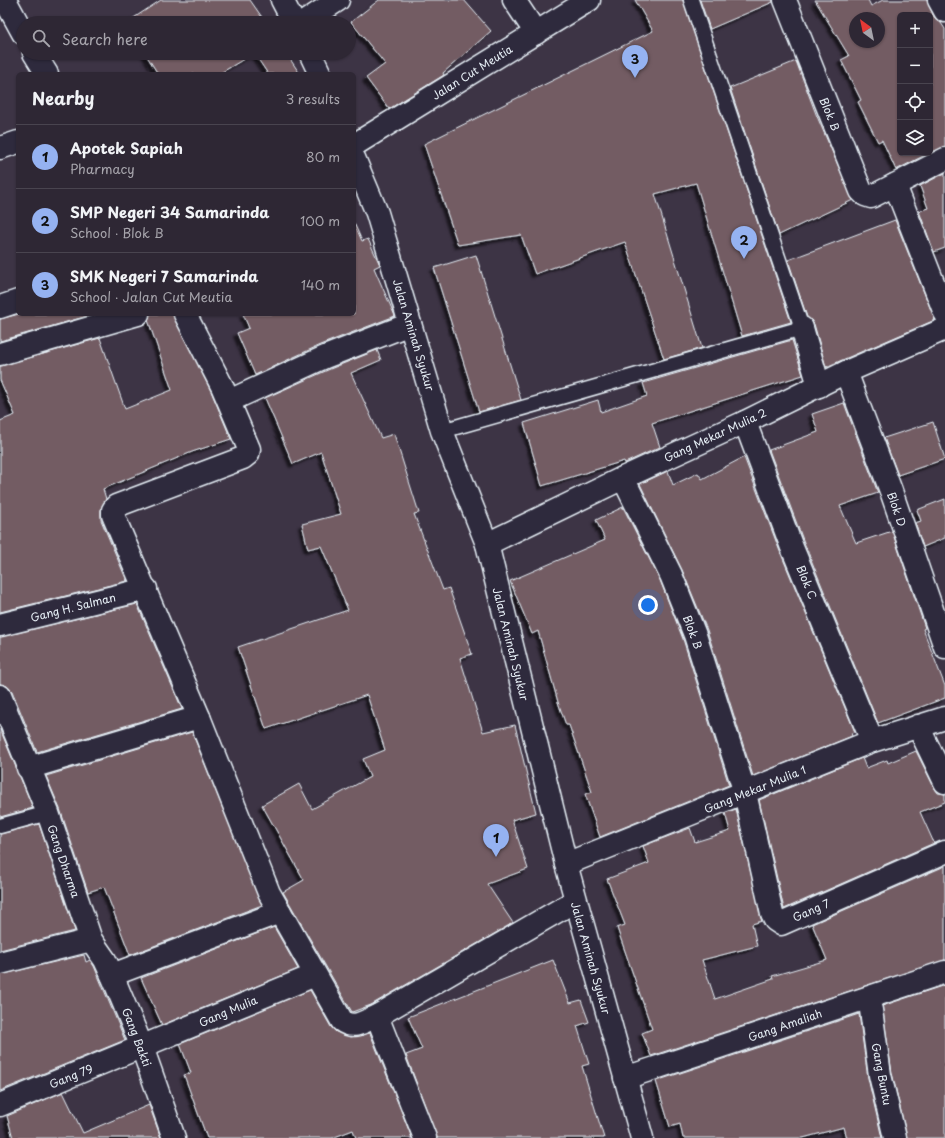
<!DOCTYPE html>
<html lang="en">
<head>
<meta charset="utf-8">
<style>
	:root { --surface:#2e2734; --page:#362f3c; --text:#f1f3f6; --muted:#a7a5ac; --line:#49444f; --accent:#95b2f1 }
	body { margin:0; font-family:"Playpen Sans",sans-serif; background:var(--page); color:var(--text) }
	.controls { position:absolute; right:12px; top:12px; display:grid; overflow:hidden; border-radius:6px; box-shadow:0 1px 3px #0004 }
	.controls button { width:36px; height:36px; display:grid; place-items:center; padding:0; border:0; border-bottom:1px solid var(--line); background:var(--surface); color:var(--text); font:20px sans-serif }
	.compass { position:absolute; left:849px; top:12px; width:36px; height:36px; border-radius:50%; background:var(--surface); box-shadow:0 1px 3px #0004; rotate:327deg }
	.you { position:absolute; left:648px; top:605px; width:14px; height:14px; margin:-10px; border:3px solid #fff; border-radius:50%; background:#1a73e8; box-shadow:0 0 0 6px #1a73e833 }
	.badge { display:grid; place-items:center; width:26px; height:26px; border-radius:50%; background:var(--accent); color:#111; font-size:13px; font-weight:700 }
	.pin { position:absolute; translate:-50% -33px; filter:drop-shadow(0 1px 2px #0008) }
	.pin::after { content:''; position:absolute; top:21px; width:14px; height:12px; background:inherit; clip-path:polygon(0 0,100% 0,50% 100%) }
	.list { margin:0; padding:0; list-style:none }
	h2 { display:flex; justify-content:space-between; align-items:center; height:52px; margin:0; padding:0 16px; font-size:17px }
	h2 small { font-size:13px; font-weight:400; color:var(--muted) }
	.list li { display:grid; grid-template-columns:26px 1fr auto; gap:12px; align-items:center; box-sizing:border-box; height:64px; padding:0 16px; border-top:1px solid var(--line) }
	.list b { display:block; font-size:15px; white-space:nowrap }
	.list p { margin:0; font-size:13px; white-space:nowrap; color:var(--muted) }
	.list em { font-size:13px; font-style:normal; color:var(--muted) }
	.icon { flex:none; width:22px; height:22px; fill:none; stroke:currentColor; stroke-width:2; stroke-linecap:round; stroke-linejoin:round }
	.map { position:relative; flex:none; width:945px; height:1138px; overflow:hidden }
	.search { position:absolute; background:var(--surface); box-shadow:0 1px 3px #0004; left:16px; top:16px; width:340px; height:44px; display:flex; align-items:center; gap:10px; box-sizing:border-box; padding:0 14px; border-radius:22px; color:var(--muted); font-size:15px }
	.panel { position:absolute; background:var(--surface); box-shadow:0 1px 3px #0004; left:16px; top:72px; width:340px; height:244px; border-radius:6px }
	.map>svg:first-child { display:block }
	.building { fill:#735c64; stroke:#e8f1f8; fill-rule:evenodd; filter:url(#shadow) }
	.lines { fill:none; stroke-linecap:round; stroke-linejoin:round }
	.service-casing { stroke:#e8f1f8; stroke-width:17 }
	.minor-casing { stroke:#e8f1f8; stroke-width:25 }
	.service { stroke:#2f2a3d; stroke-width:14 }
	.minor { stroke:#2f2a3d; stroke-width:22 }
	.labels { text-anchor:middle; dominant-baseline:central; stroke-width:3; stroke-linejoin:round; paint-order:stroke }
	.street-label { font-size:11px; fill:#e8f1f8; stroke:#2f2a3d }
</style>
</head>
<body>
<div class="map">
<svg width="945" height="1138" viewBox="0 0 945 1138">
	<defs>
		<filter id="shadow"><feDropShadow dx="-3.5" dy="3.5" stdDeviation="1" flood-color="#0009"/></filter>
	</defs>
	<rect width="100%" height="100%" fill="#3d3445"/>
	<filter id="ink" filterUnits="userSpaceOnUse"><feTurbulence type="fractalNoise" baseFrequency=".025" numOctaves="2"/><feDisplacementMap in="SourceGraphic" scale="8" xChannelSelector="R" yChannelSelector="G"/><feConvolveMatrix kernelMatrix="1 2 1 2 8 2 1 2 1" color-interpolation-filters="sRGB"/></filter>
	<g filter="url(#ink)">
		<!-- building -->
		<g class="building">
			<polygon points="161,0 250,0 266,23 126,23"/>
			<polygon points="379,0 464,0 491,31 443,73 444,75 389,109 366,78 385,64 351,22"/>
			<polygon points="635,0 683,0 791,322 742,336 696,183 655,194 702,348 664,359 625,242 535,274 521,235 458,245 424,144 653,31"/>
			<polygon points="700,0 773,0 773,2 710,29"/>
			<path d="M815,0H868L871,6L883,0H927L934,17L941,23L945,29V147L930,153V15H900V153H929L896,170L882,140L878,142L858,102L861,100L841,60L849,56ZM855,18H879V42H855Z"/>
			<polygon points="145,53 254,53 219,74 158,74"/>
			<polygon points="254,53 286,53 300,74 268,74"/>
			<polygon points="796,61 816,114 853,200 779,235 730,88"/>
			<polygon points="945,173 945,248 934,252 919,211 928,208 920,186"/>
			<polygon points="895,220 935,320 826,367 814,324 807,317 788,260"/>
			<polygon points="354,223 362,241 368,239 380,265 374,268 395,316 320,345 255,375 237,333 249,328 243,314 354,314"/>
			<polygon points="476,255 521,400 479,412 434,268"/>
			<polygon points="19,314 91,314 91,315 0,341 0,319"/>
			<polygon points="150,314 173,314 211,391 231,439 192,452 103,489 106,499 101,510 101,520 127,581 0,612 0,421 15,415 0,380 0,366 100,338 125,409 172,390 148,320"/>
			<polygon points="792,340 803,375 652,423 660,447 625,463 624,461 542,486 524,423 598,400 601,412 647,396 643,383"/>
			<polygon points="377,350 381,360 351,373 381,438 394,434 419,513 414,514 443,590 449,588 472,654 460,658 483,732 515,725 536,813 512,820 528,869 487,884 513,923 371,1005 352,1012 283,892 304,880 262,805 299,784 312,809 370,777 363,759 385,750 367,695 266,729 238,647 348,610 321,546 308,549 302,524 341,514 321,452 293,464 265,398 330,369"/>
			<polygon points="844,403 878,493 840,506 856,543 892,531 925,628 923,629 945,686 945,698 878,723 803,540 769,450 818,432 812,414"/>
			<polygon points="933,422 945,459 898,475 884,438"/>
			<polygon points="744,457 779,549 855,732 851,733 852,736 753,776 707,630 682,570 640,484 668,471 673,485 698,473 702,479"/>
			<polygon points="945,499 945,538 923,547 915,523 921,521 917,510"/>
			<polygon points="623,507 660,580 683,639 729,785 600,837 585,794 592,792 569,725 566,725 558,702 538,631 532,634 510,581 605,540 596,520"/>
			<polygon points="137,604 182,709 37,752 12,691 7,686 0,684 0,637"/>
			<polygon points="0,729 33,808 0,817"/>
			<polygon points="192,732 262,905 130,955 104,887 88,892 60,809 46,776"/>
			<polygon points="916,751 934,787 938,793 945,794 945,802 920,812 934,843 784,909 759,800 862,758 866,768 887,760 888,763"/>
			<polygon points="736,809 762,921 752,924 757,946 702,960 715,999 773,979 772,976 827,960 812,924 945,866 945,960 651,1056 642,1033 652,1029 617,928 625,925 607,879 649,863 643,846 690,828 695,842 730,831 725,813"/>
			<polygon points="39,824 75,931 0,950 0,834"/>
			<polygon points="274,927 298,969 162,1025 141,978"/>
			<polygon points="84,955 86,962 90,960 94,966 125,1040 0,1091 0,975"/>
			<polygon points="553,960 570,1003 581,1000 589,1022 577,1026 589,1064 582,1066 604,1138 437,1138 406,1055 422,1049 408,1017"/>
			<polygon points="945,985 945,1138 907,1138 892,1073 882,1006"/>
			<polygon points="310,990 331,1027 336,1032 351,1037 370,1033 412,1138 356,1138 353,1130 332,1138 207,1138 184,1075 191,1073 180,1044"/>
			<polygon points="859,1014 868,1078 882,1138 847,1138 844,1127 803,1138 683,1138 680,1124 670,1127 656,1081"/>
			<polygon points="63,1092 83,1133 149,1105 161,1138 13,1138 7,1116"/>
		</g>
		<g class="lines">
			<defs>
				<g id="service">
					<polyline points="442,431 802,328 691,0"/>
					<polyline points="0,826 48,813"/>
				</g>
				<g id="minor">
					<polyline points="5,0 23,33"/>
					<polyline points="282,0 294,23"/>
					<polyline points="514,0 536,33"/>
					<polyline points="785,0 861,191 865,195 871,197 945,159"/>
					<polyline points="939,0 945,11"/>
					<polyline points="303,23 338,0"/>
					<polyline points="34,53 47,74"/>
					<polyline points="310,53 320,74"/>
					<polyline points="354,145 589,0"/>
					<polyline points="0,148 18,142"/>
					<polyline points="354,158 377,213 442,431 487,544 566,864 642,1138"/>
					<polyline points="895,185 945,313"/>
					<polyline points="0,307 18,301"/>
					<polyline points="802,328 819,386"/>
					<polyline points="0,354 138,314"/>
					<polyline points="846,372 891,491 945,647"/>
					<polyline points="229,401 325,357 410,324"/>
					<polyline points="745,422 791,545 872,741"/>
					<polyline points="623,478 671,575 695,635 745,793 772,914 775,920 781,924 945,852"/>
					<polyline points="487,544 623,478 745,422 846,372 945,329"/>
					<polyline points="0,625 146,589"/>
					<polyline points="0,696 48,813 91,940 105,960 112,975 142,1047 174,1138"/>
					<polyline points="918,726 945,782"/>
					<polyline points="28,768 199,717 113,515 113,510 116,506 243,458 248,454 249,449 222,386 185,314"/>
					<polyline points="566,864 872,741 945,718"/>
					<path d="M280,912L342,1021C354,1030 365,1021 377,1016L575,901"/>
					<polyline points="0,963 91,940"/>
					<polyline points="112,975 280,912 269,893 199,717"/>
					<polyline points="871,1010 880,1075 895,1138"/>
					<polyline points="377,1016 425,1138"/>
					<polyline points="625,1078 945,972"/>
					<polyline points="0,1105 315,975"/>
				</g>
			</defs>
			<!-- service casing -->
			<use href="#service" class="service-casing"/>
			<!-- minor casing -->
			<use href="#minor" class="minor-casing"/>
			<!-- service -->
			<use href="#service" class="service"/>
			<!-- minor -->
			<use href="#minor" class="minor"/>
		</g>
	</g>
	<g class="labels">
		<!-- street labels -->
		<g class="street-label">
			<text transform="translate(472 72) rotate(-32)">Jalan Cut Meutia</text>
			<text transform="translate(830 114) rotate(68)">Blok B</text>
			<text transform="translate(414 335) rotate(73)">Jalan Aminah Syukur</text>
			<text transform="translate(715 435) rotate(-25)">Gang Mekar Mulia 2</text>
			<text transform="translate(897 509) rotate(71)">Blok D</text>
			<text transform="translate(807 582) rotate(68)">Blok C</text>
			<text transform="translate(73 607) rotate(-14)">Gang H. Salman</text>
			<text transform="translate(693 632) rotate(70)">Blok B</text>
			<text transform="translate(511 644) rotate(76)">Jalan Aminah Syukur</text>
			<text transform="translate(755 789) rotate(-22)">Gang Mekar Mulia 1</text>
			<text transform="translate(64 861) rotate(71)">Gang Dharma</text>
			<text transform="translate(811 910) rotate(-24)">Gang 7</text>
			<text transform="translate(591 958) rotate(74)">Jalan Aminah Syukur</text>
			<text transform="translate(228 1011) rotate(-23)">Gang Mulia</text>
			<text transform="translate(785 1025) rotate(-19)">Gang Amaliah</text>
			<text transform="translate(137 1037) rotate(69)">Gang Bakti</text>
			<text transform="translate(882 1074) rotate(79)">Gang Buntu</text>
			<text transform="translate(71 1076) rotate(-22)">Gang 79</text>
		</g>
	</g>
</svg>
<div class="controls">
<button>+</button>
<button>−</button>
<button><svg class="icon" aria-label="locate" viewBox="0 0 24 24"><circle cx="12" cy="12" r="6"/><path d="M12 2v4M12 18v4M2 12h4M18 12h4"/></svg></button>
<button><svg class="icon" aria-label="layers" viewBox="0 0 24 24"><path d="M12 4l9 5-9 5-9-5zM3 14l9 5 9-5"/></svg></button>
</div>
<svg class="compass" viewBox="-18 -18 36 36"><path d="M0-13l5 13h-10z" fill="#e53935"/><path d="M0 13l5-13h-10z" fill="#a7a5ac"/></svg>
<div class="you"></div>
<div class="pin badge" style="left:496px;top:857px">1</div>
<div class="pin badge" style="left:744px;top:259px">2</div>
<div class="pin badge" style="left:635px;top:78px">3</div>
<div class="search"><svg class="icon" aria-label="search" viewBox="0 0 24 24"><circle cx="10" cy="10" r="6"/><path d="M15 15l6 6"/></svg>Search here</div>
<section class="panel">
<h2>Nearby<small>3 results</small></h2>
<ul class="list">
<li><span class="badge">1</span><div><b>Apotek Sapiah</b><p>Pharmacy</p></div><em>80 m</em></li>
<li><span class="badge">2</span><div><b>SMP Negeri 34 Samarinda</b><p>School · Blok B</p></div><em>100 m</em></li>
<li><span class="badge">3</span><div><b>SMK Negeri 7 Samarinda</b><p>School · Jalan Cut Meutia</p></div><em>140 m</em></li>
</ul>
</section>
</div>
</body>
</html>
